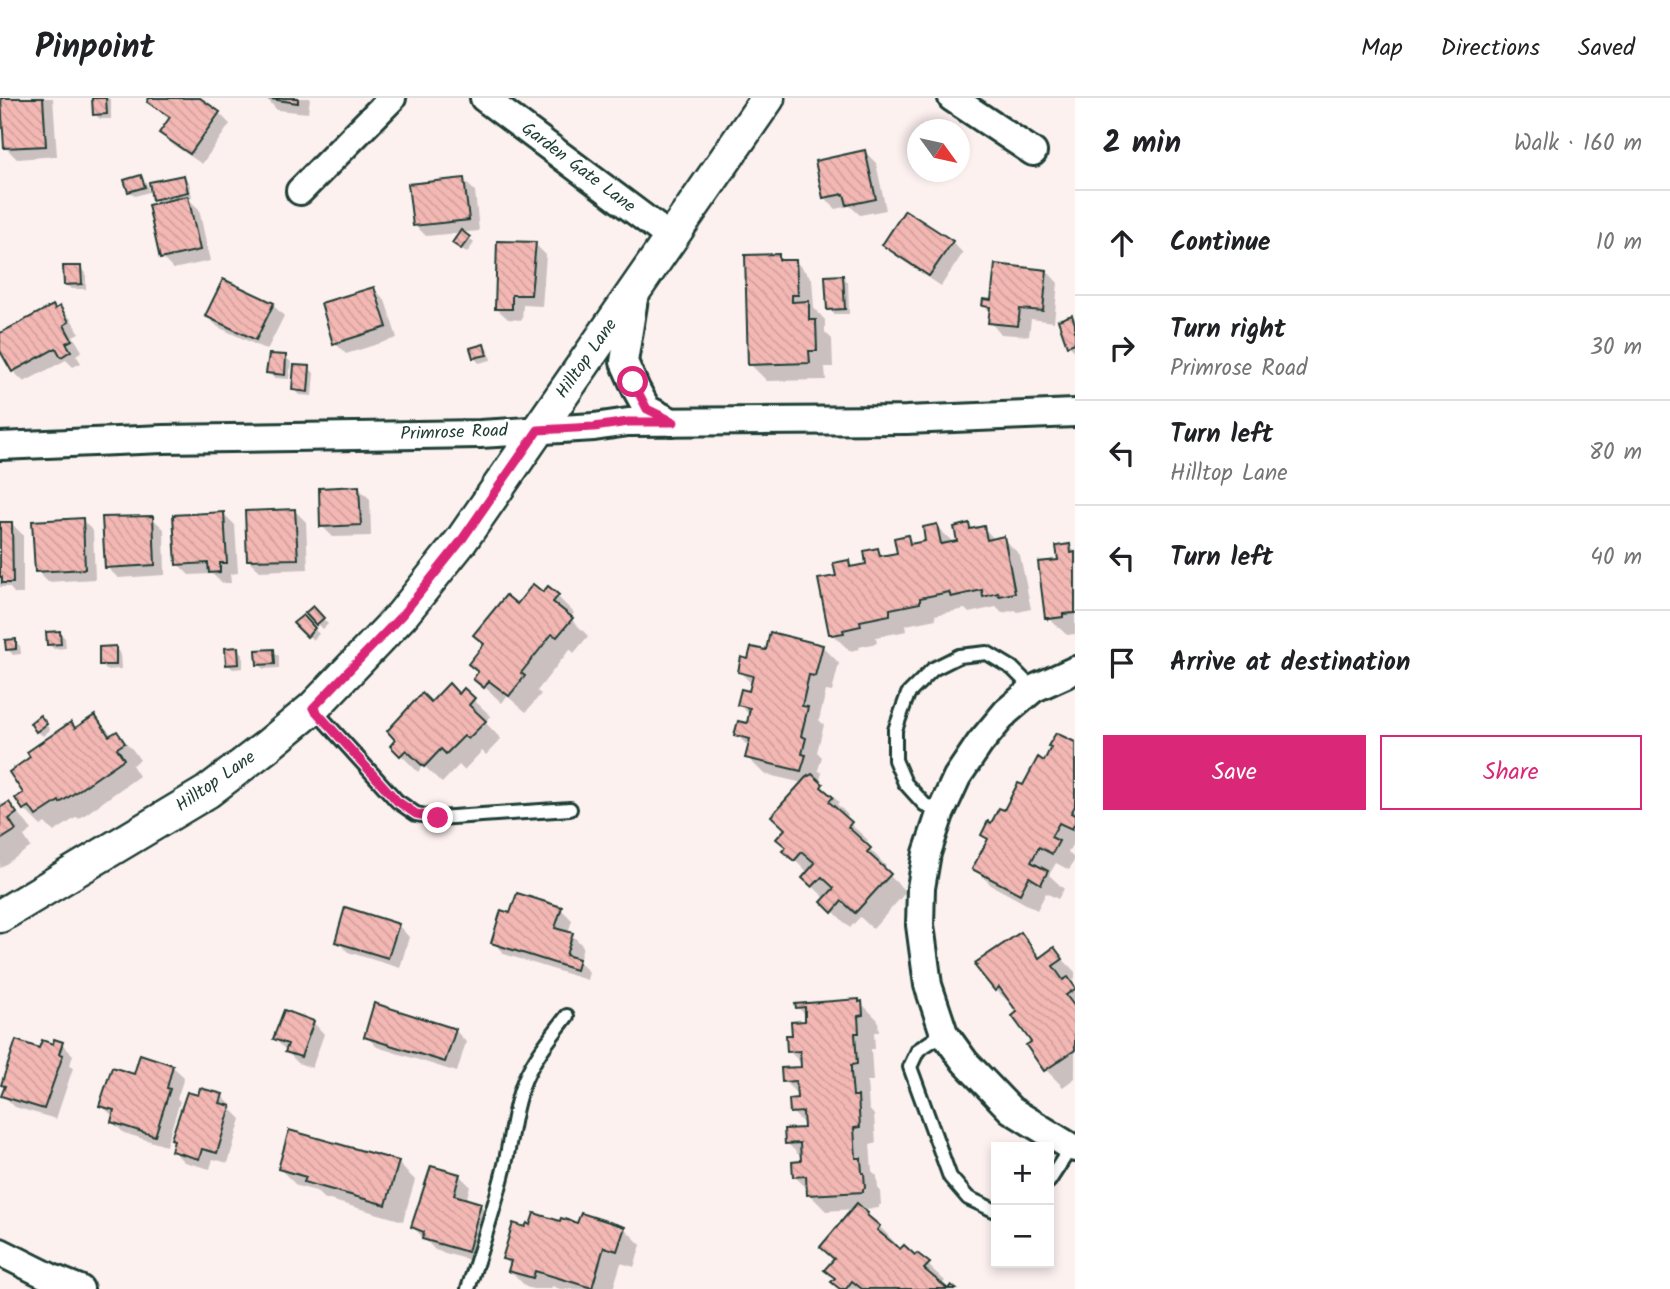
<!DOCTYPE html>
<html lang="en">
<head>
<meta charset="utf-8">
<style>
	:root { --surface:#fff; --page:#f2f2f2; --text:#202124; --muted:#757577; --line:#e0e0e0; --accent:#db2777 }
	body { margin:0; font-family:Kalam,sans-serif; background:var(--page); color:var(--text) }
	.controls { position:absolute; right:21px; bottom:21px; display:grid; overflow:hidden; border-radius:0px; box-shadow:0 4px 10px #0003 }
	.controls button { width:63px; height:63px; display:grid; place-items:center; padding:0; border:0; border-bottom:2px solid var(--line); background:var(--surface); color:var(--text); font:35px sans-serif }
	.compass { position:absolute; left:907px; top:21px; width:63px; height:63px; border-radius:50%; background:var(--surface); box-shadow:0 4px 10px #0003; rotate:123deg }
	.stop { position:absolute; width:21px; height:21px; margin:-16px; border:5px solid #db2777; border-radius:50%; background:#fff }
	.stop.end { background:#db2777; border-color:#fff; box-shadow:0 2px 7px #0008 }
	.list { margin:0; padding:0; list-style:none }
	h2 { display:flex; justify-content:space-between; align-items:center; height:91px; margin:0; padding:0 28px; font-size:30px }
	h2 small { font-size:23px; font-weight:400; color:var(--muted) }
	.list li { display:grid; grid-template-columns:46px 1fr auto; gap:21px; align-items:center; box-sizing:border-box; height:105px; padding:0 28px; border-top:2px solid var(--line) }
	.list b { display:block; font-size:26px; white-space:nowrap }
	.list p { margin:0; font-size:23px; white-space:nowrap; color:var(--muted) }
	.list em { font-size:23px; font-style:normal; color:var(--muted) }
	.actions { display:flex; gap:14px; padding:21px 28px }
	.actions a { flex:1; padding:16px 0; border:2px solid var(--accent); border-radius:0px; text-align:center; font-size:24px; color:var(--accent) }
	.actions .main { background:var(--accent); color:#fff }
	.icon { flex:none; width:38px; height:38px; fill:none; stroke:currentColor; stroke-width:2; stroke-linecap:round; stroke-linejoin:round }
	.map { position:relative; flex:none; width:1075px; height:1191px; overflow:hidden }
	header { display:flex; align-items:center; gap:42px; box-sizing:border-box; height:98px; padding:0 35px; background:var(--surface); border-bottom:2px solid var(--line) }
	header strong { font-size:33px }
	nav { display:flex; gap:38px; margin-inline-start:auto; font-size:24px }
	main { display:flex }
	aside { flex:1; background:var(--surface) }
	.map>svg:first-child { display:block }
	.shadow { fill:#0003 }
	.building { fill:url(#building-back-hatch); stroke:#1f3d34; stroke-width:2 }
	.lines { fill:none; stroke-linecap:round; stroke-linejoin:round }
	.service-casing { stroke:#1f3d34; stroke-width:18 }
	.minor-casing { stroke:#1f3d34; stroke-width:32 }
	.tertiary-casing { stroke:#1f3d34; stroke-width:37 }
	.service { stroke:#fff; stroke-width:12 }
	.minor { stroke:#fff; stroke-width:26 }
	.tertiary { stroke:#fff; stroke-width:32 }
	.route { stroke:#db2777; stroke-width:9 }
	.labels { text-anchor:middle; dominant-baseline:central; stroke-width:5; stroke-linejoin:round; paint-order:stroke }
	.street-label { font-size:18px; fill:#1f3d34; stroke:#fff }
</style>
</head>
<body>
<header>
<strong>Pinpoint</strong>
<nav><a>Map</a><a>Directions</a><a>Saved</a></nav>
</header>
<main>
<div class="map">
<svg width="1075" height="1191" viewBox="0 0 1075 1191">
	<defs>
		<pattern id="building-back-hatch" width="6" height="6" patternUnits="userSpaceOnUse" patternTransform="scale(1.75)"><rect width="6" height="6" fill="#f4b8b4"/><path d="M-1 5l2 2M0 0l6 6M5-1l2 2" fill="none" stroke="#d19f9b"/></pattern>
	</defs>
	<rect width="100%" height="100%" fill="#fdf1f0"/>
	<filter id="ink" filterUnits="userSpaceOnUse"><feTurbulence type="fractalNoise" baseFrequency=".0143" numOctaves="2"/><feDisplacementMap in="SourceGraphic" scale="14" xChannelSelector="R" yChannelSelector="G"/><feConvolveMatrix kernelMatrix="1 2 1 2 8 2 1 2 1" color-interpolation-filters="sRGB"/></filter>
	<g filter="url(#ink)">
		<!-- shadow -->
		<g class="shadow">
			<polygon points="3,0 53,0 57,58 17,61 6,50"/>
			<polygon points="94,0 108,0 111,2 111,21 100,21 95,16"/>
			<polygon points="151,0 197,0 219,15 230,26 202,66 172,46 161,35 170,22 160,14 149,3"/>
			<polygon points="266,0 310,0 308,15 277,12"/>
			<polygon points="865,54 876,65 886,112 860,117 850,108 836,111 824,99"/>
			<polygon points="140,79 146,84 149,94 135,98 130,93"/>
			<polygon points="184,79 189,84 192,99 187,100 199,111 210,163 173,171 162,160 159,106 154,101"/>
			<polygon points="463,82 475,93 479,133 426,138 415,127"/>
			<polygon points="469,140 474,145 467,155 460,150"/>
			<polygon points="952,144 963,155 941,188 896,158 885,147"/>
			<polygon points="535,146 546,157 542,208 523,207 522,222 508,221 496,210"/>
			<polygon points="778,158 784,164 796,164 812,181 814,210 825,222 825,234 832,241 833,269 825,269 826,282 767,283 750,266"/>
			<polygon points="80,169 86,175 86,191 71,191 65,186"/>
			<polygon points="1047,173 1058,185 1054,224 1031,221 1029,238 1001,236 990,224 991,214 984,208"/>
			<polygon points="842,179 848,184 849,216 834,216 828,211"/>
			<polygon points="374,191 385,202 397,240 346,256 335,245"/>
			<polygon points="273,207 284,218 267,252 218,229 207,218"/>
			<polygon points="60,210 71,221 79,235 73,238 82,253 76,257 81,265 73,269 66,262 24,284 13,273 0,249 0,237"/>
			<polygon points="1072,219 1075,222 1074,253 1069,247 1060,223"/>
			<polygon points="484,248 489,253 491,262 479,265 474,259"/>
			<polygon points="285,259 291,264 289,281 274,280 268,275"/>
			<polygon points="309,270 314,275 312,298 299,297 294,292"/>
			<polygon points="358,390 370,401 371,438 333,439 322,428"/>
			<polygon points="295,413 306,424 308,471 260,473 248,462"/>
			<polygon points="223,415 235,427 238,475 230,476 231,485 222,485 212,476 189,477 178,466"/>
			<polygon points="152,420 164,431 165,477 118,480 107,469"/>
			<polygon points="82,422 93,433 95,481 48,484 37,473"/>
			<polygon points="11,425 23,437 23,496 15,496 9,489 0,489 0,426"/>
			<polygon points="969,427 974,432 984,430 995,442 1003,440 1020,457 1031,511 1018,514 1015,512 1002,515 996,509 969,515 965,511 935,517 936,521 906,527 907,533 876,539 877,545 859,549 860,551 850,553 831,535 838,479 848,464 855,470 868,467 877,451 885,459 899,456 908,439 915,447 927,444 936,428 954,445 959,444"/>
			<polygon points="1070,448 1075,454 1075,536 1067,537 1047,519 1060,464"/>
			<polygon points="543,496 557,498 574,515 570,520 588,538 574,555 570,551 537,593 541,596 526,614 507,598 502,605 475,580 517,508"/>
			<polygon points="313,510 328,526 323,531 308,515"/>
			<polygon points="303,519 319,536 313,542 296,525"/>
			<polygon points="60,535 65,540 66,550 54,551 48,546"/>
			<polygon points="15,543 20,548 21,556 13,557 8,551"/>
			<polygon points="822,548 839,565 832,594 826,593 819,622 824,627 817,654 822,659 818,672 822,675 819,685 839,704 837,706 848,717 845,721 868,742 865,746 886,768 883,771 906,794 873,831 860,819 850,830 824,804 826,801 804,780 808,775 785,753 788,750 803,685 764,676 747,659 749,649 736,636 748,627 750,617 739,606 750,595 752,586 740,574 750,563 767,555"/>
			<polygon points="115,550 120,555 121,571 106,572 101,566"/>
			<polygon points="237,550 243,556 243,570 233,571 227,566"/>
			<polygon points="273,553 279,558 279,570 264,571 259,566"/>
			<polygon points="464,593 491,618 485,624 501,641 486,657 482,653 464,672 459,667 442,685 423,667 418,674 392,648 431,606 459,598"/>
			<polygon points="95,619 113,638 116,635 133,652 140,662 132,667 139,678 79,721 77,719 54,734 45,725 41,728 24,711 25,695"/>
			<polygon points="45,625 50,632 43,638 37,633"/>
			<polygon points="1075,646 1075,742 1068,754 1075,761 1069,772 1056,765 1049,777 1064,791 1058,801 1046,795 1037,812 991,787 974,770 989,743 983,737 1004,715 1044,665"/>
			<polygon points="0,703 4,709 9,706 25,723 32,732 24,738 31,749 0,770"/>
			<polygon points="561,811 572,822 568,835 572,837 583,848 579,864 589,874 587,882 504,856 493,844 512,817"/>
			<polygon points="398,827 409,839 400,870 348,854 337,843"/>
			<polygon points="1020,836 1042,860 1054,852 1075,874 1075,881 1070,884 1075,889 1075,980 1063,989 1046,972 1028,947 1033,944 1019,915 1014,907 1013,908 996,892"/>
			<polygon points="861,905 878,922 879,934 874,934 875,951 871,951 873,983 867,983 869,1011 874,1017 876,1046 870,1046 872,1073 877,1078 878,1090 880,1093 881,1107 879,1107 879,1110 861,1111 884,1133 896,1146 894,1148 916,1159 917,1157 928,1167 945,1183 941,1188 945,1191 841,1191 837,1181 835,1162 854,1111 826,1113 809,1096 809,1092 794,1078 803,1065 803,1061 787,1045 806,1032 806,1028 792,1014 799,1002 799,998 784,983 803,970 803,967 789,953 793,939 807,924 807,918 797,909"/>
			<polygon points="313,924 324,936 312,970 298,965 275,941"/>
			<polygon points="455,932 466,944 457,974 377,949 366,938"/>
			<polygon points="62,946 73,957 70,967 73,970 56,1021 15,1009 4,998 7,990 3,987 40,952"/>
			<polygon points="172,968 184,979 177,1001 180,1003 166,1048 124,1035 112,1024 113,1018 101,1007 135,978"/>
			<polygon points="222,998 233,1009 232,1012 241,1021 228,1065 213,1061 210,1071 184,1064 173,1053 175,1043 173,1041"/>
			<polygon points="398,1065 415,1082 403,1123 323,1100 316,1093 297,1088 280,1071"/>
			<polygon points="459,1077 470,1088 466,1103 480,1107 492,1118 479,1165 435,1152 413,1129"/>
			<polygon points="578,1127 624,1130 641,1147 634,1169 621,1165 613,1191 560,1191 552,1188 551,1191 533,1191 526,1189 510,1172 511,1167 504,1160 527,1131 532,1129"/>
		</g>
		<!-- building -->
		<g class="building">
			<polygon points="1,0 43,0 46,48 4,50"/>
			<polygon points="92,0 106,0 107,16 93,17"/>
			<polygon points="149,0 200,0 220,14 190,56 159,35 170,19 147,4"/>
			<polygon points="264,0 298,0 298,5"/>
			<polygon points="865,52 876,101 847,107 844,96 823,100 815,63"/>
			<polygon points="141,77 145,89 128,94 124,82"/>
			<polygon points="184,77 188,94 152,102 149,84"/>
			<polygon points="464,80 469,122 413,128 408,86"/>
			<polygon points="188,98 200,152 160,161 148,107"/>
			<polygon points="905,112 953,143 929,178 882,147"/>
			<polygon points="461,132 470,139 461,151 452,145"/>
			<polygon points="497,143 536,144 531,197 512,197 512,211 495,211"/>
			<polygon points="779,156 779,162 796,162 798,197 792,197 792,204 809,203 809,222 816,222 817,253 809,253 810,265 748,267 745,157"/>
			<polygon points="995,166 1047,172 1043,213 1020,211 1018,228 988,225 990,209 982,208 983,201 991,202"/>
			<polygon points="63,168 81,168 82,186 64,187"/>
			<polygon points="843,177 845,211 827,212 825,178"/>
			<polygon points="223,181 274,205 256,242 205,218"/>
			<polygon points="374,189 387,229 333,246 321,205"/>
			<polygon points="53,207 55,211 60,208 69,224 64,227 72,242 66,245 71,253 61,259 56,250 12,274 0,253 0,235"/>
			<polygon points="1072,217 1075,226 1075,245 1067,248 1058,222"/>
			<polygon points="484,246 487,257 473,260 470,250"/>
			<polygon points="269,256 286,257 285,277 266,275"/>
			<polygon points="294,267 310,268 308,294 292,292"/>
			<polygon points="359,388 361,427 320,429 319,390"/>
			<polygon points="295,411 298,461 247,462 245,413"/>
			<polygon points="224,414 227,465 220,465 220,474 209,475 208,465 176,467 173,417"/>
			<polygon points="153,418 155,467 105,470 102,419"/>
			<polygon points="83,420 85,471 35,474 32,423"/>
			<polygon points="0,424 12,424 13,485 2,485 2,479 0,479"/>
			<polygon points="969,425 970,431 984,428 987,442 1004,438 1015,495 999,498 998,495 983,499 982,492 951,499 949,494 920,500 920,505 890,511 890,517 860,523 861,528 843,532 844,535 832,537 831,536 829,536 818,481 836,478 833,465 849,462 850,469 866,466 864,453 878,450 880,458 897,455 894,440 908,437 910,446 925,443 923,429 937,426 941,446 957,443 954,429"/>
			<polygon points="1070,446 1071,455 1075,454 1075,515 1063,516 1063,519 1048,521 1048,520 1045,520 1038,464 1058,462 1056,448"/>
			<polygon points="533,486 543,494 548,488 559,497 553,504 573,520 557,539 552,536 521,575 525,578 509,598 489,583 484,590 473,581 478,574 468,566 484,546 473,537 506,497 517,506"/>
			<polygon points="313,508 324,520 316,527 305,515"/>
			<polygon points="303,517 315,530 307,539 293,525"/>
			<polygon points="60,533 61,546 47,547 46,534"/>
			<polygon points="770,534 823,547 815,578 809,577 802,608 808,609 801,638 806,640 802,656 806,657 801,673 745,660 750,641 734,637 738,623 747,625 750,610 737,607 741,591 749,593 753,578 738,574 741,559 748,561 751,549 766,552"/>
			<polygon points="16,541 16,551 6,552 5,542"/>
			<polygon points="116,548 116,567 99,567 99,549"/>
			<polygon points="238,549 239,566 226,567 225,550"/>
			<polygon points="274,551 275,566 257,567 256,552"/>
			<polygon points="449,585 459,596 464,590 475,600 469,607 486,623 468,641 464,638 446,656 441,651 424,669 406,652 400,658 390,648 395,642 387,633 422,595 431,604"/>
			<polygon points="40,617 47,626 36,634 30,625"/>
			<polygon points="95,617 109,638 117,633 125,645 117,650 124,661 60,705 59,703 36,718 29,708 23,712 15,700 23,695 9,674 30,659 27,654 71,624 75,630"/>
			<polygon points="1056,635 1075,644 1075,708 1071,715 1075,717 1075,725 1072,731 1059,725 1051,739 1059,743 1052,756 1039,749 1031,764 1048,773 1041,786 1029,779 1020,796 972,771 988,741 981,737 988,723 991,725 999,710 1004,712 1018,685 1023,687 1038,659 1044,663 1051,649 1048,648"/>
			<polygon points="812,676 823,686 821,689 833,699 829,704 852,724 848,729 871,750 867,754 891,776 855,815 842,803 832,815 821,804 834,790 822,779 812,789 802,780 815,765 802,754 794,763 782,753 786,749 776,741 785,731 771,718 808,677 809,678"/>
			<polygon points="9,704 17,715 9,721 16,732 0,742 0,708 1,709"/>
			<polygon points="517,795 562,809 555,830 573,835 566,857 579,861 576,872 491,845 501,812 510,815"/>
			<polygon points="345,809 399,826 388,860 335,844"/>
			<polygon points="1021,834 1039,860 1054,849 1063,861 1053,868 1063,882 1068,879 1075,889 1075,891 1066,897 1075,909 1075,952 1044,973 1026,947 1031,944 1012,918 1017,914 999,889 995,893 975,868 977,867 975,865"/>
			<polygon points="859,901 859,904 862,903 863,917 858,918 859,935 855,935 857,966 851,967 851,974 853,998 858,998 860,1029 854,1030 856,1060 861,1060 862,1075 864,1075 865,1090 863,1091 863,1094 807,1097 806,1078 793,1079 792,1064 801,1063 800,1045 785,1046 784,1031 804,1030 803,1014 790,1015 789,1001 797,1000 796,983 782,984 781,970 801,969 800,953 787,954 786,937 792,937 791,924 805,923 805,909 796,910 795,906"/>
			<polygon points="374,905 456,931 445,964 364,939"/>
			<polygon points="284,912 314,923 301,959 285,954 288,946 273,941"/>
			<polygon points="54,941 63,944 59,956 63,957 44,1011 1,998 5,988 1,987 16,942 39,950 42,942 53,946"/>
			<polygon points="140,956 173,967 167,990 170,991 155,1038 111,1024 114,1012 99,1008 112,969 134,976"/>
			<polygon points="200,990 223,996 220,1005 231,1008 217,1055 202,1051 199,1061 171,1053 174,1042 171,1041 187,994 198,997"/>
			<polygon points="289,1032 399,1063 386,1107 304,1084 306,1079 278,1071"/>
			<polygon points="431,1068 460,1076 454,1097 481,1105 468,1154 422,1141 424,1134 411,1129"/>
			<polygon points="857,1105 868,1115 867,1117 880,1128 877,1132 883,1137 900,1151 904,1147 915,1157 917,1155 930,1165 924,1171 948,1191 951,1187 956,1191 862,1191 852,1183 846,1191 840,1191 831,1184 835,1180 824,1172 834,1161 820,1149"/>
			<polygon points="534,1115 560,1123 561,1120 577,1125 581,1115 625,1129 617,1153 604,1149 592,1190 535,1173 533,1180 508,1173 511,1163 502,1161 513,1125 525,1129 527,1125 530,1127"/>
		</g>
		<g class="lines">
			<defs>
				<g id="service">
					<polyline points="313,610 397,703 416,716 438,720 570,711"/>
					<polyline points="940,716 924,706 905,685 895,662 895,632 908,596 933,571 959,558 987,555 1012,570 1033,591"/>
					<polyline points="944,935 918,952 910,969 950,1079 968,1100 996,1113"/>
					<polyline points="1049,1083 1071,1049"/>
					<path d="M468,1191C481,1151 494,1112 504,1071C511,1042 513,1010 525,981C535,958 552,938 567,918"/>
				</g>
				<g id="minor">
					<polyline points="484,0 671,140"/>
					<polyline points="952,0 1033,54"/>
					<polyline points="300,93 392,0"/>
					<polyline points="635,194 624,264 636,291 647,311 672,324"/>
					<polyline points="0,348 163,341 480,336 594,329 628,324 906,322 1075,315"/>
					<polyline points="1075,572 1033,591 1006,614 980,645 957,679 940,716 927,755 921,790 920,827 928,887 944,935 965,964 1011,1012 1071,1049 1075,1050"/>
					<polyline points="0,1154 50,1179 80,1191"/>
				</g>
				<polyline id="tertiary" points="0,818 207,694 266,649 313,610 402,517 461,443 768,0"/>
			</defs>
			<!-- service casing -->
			<use href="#service" class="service-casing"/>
			<!-- minor casing -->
			<use href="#minor" class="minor-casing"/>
			<!-- tertiary casing -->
			<use href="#tertiary" class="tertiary-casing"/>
			<!-- service -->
			<use href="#service" class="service"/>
			<!-- minor -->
			<use href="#minor" class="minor"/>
			<!-- tertiary -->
			<use href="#tertiary" class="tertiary"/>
		</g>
	</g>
	<g class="lines" filter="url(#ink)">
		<!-- route -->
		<polyline class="route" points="438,720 416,716 397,703 313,610 402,517 461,443 538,332 594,329 628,324 674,324 647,311 633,284"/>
	</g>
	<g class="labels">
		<!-- street labels -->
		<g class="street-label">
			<text transform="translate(578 70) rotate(37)">Garden Gate Lane</text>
			<text transform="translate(587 261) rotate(-55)">Hilltop Lane</text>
			<text transform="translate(454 335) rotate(-2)">Primrose Road</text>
			<text transform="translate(216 684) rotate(-35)">Hilltop Lane</text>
		</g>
	</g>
</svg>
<div class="controls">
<button>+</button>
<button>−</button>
</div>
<svg class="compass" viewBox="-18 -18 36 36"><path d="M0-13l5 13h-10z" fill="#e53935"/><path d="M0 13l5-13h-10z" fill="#757577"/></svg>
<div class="stop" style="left:633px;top:284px"></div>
<div class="stop end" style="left:438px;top:720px"></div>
</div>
<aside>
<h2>2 min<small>Walk · 160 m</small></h2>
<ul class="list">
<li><svg class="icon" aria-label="ahead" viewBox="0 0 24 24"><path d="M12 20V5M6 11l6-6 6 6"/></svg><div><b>Continue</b></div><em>10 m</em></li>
<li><svg class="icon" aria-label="right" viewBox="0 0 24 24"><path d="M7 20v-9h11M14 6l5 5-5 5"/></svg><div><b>Turn right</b><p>Primrose Road</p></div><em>30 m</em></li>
<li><svg class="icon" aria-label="left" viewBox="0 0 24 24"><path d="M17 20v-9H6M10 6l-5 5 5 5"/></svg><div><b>Turn left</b><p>Hilltop Lane</p></div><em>80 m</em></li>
<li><svg class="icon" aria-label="left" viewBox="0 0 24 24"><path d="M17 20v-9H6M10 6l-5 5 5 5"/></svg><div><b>Turn left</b></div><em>40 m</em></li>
<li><svg class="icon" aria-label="arrive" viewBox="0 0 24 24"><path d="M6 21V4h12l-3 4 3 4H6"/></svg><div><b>Arrive at destination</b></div></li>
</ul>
<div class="actions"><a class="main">Save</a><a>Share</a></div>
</aside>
</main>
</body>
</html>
